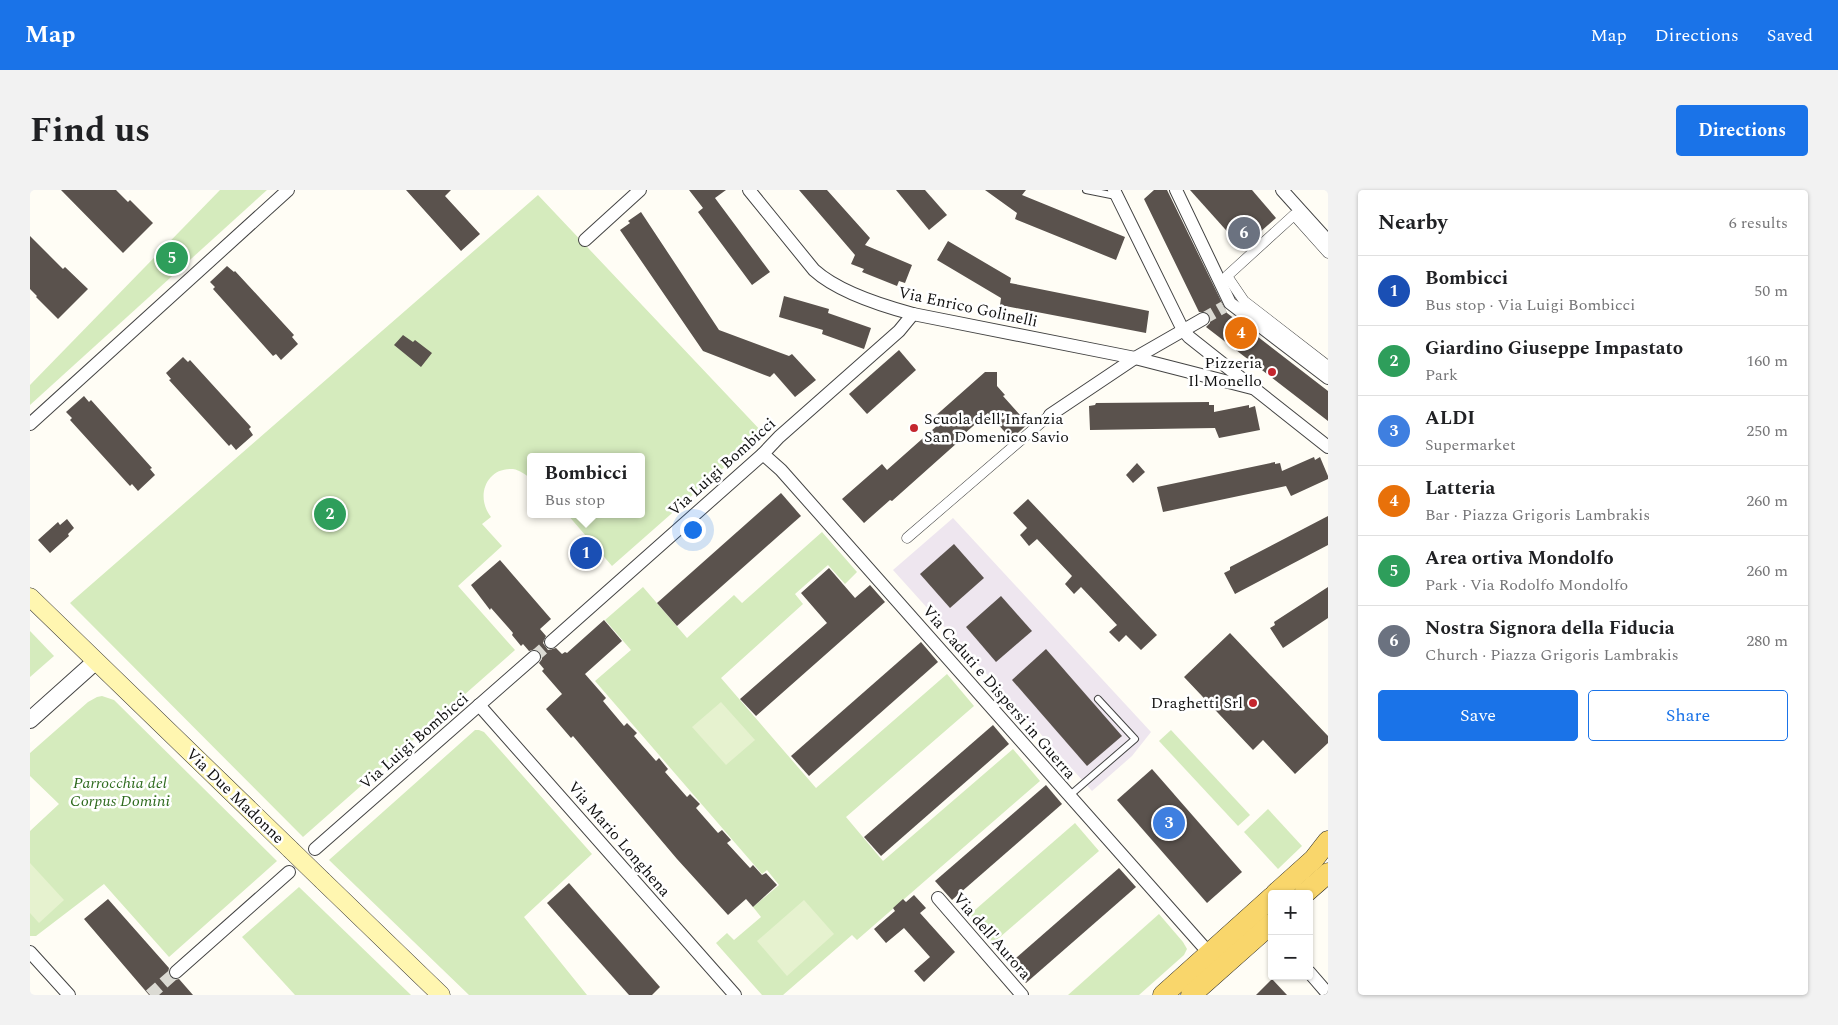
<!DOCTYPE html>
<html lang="en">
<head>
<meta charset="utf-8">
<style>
	:root { --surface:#fff; --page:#f2f2f2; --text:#202124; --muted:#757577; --line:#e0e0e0; --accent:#1a73e8 }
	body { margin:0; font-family:Spectral,serif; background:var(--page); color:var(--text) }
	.controls { position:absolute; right:15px; bottom:15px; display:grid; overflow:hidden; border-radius:5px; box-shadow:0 1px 4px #0004 }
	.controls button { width:45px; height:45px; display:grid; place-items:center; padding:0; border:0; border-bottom:1px solid var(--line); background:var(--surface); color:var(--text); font:25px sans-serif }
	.you { position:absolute; left:662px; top:339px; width:18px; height:18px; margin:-12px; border:4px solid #fff; border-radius:50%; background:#1a73e8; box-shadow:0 0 0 8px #1a73e833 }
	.badge { display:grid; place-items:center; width:32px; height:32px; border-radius:50%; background:var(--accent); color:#fff; font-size:16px; font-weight:700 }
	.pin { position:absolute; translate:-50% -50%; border:2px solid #fff; box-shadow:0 1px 5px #0006 }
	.popup { position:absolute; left:497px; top:263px; width:118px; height:65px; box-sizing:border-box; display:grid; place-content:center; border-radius:5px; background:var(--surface); filter:drop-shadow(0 1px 4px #0005); font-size:16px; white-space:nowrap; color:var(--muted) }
	.popup b { font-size:19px; color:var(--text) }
	.popup::after { content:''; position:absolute; left:50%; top:100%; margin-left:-10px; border:10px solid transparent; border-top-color:var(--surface) }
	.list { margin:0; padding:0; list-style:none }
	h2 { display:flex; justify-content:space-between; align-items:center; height:65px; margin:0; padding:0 20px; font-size:21px }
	h2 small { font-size:16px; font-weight:400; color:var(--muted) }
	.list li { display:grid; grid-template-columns:32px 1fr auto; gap:15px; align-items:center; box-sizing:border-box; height:70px; padding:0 20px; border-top:1px solid var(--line) }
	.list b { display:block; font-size:19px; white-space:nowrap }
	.list p { margin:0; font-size:16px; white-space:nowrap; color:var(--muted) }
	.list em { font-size:16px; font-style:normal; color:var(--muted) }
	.actions { display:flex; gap:10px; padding:15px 20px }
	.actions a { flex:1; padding:11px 0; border:1px solid var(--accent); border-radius:5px; text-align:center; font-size:18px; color:var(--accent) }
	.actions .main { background:var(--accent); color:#fff }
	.map { position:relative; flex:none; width:1298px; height:805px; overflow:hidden; border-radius:5px }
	header { display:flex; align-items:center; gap:30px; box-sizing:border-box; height:70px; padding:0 25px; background:var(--accent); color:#fff }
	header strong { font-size:24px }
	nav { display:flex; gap:28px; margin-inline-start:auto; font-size:18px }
	.intro { display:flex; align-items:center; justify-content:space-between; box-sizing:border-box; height:120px; padding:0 30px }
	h1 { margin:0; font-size:35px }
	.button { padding:12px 22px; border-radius:5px; background:var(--accent); color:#fff; font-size:18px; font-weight:700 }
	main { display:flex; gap:30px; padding:0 30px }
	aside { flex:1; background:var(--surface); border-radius:5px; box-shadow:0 1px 4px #0004 }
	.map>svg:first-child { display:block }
	.industrial { fill:#eee6ef }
	.green { fill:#d5ebbd }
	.pitch { fill:#e6f2cf }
	.building { fill:#5a524d }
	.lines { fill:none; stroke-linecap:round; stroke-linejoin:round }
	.minor-tunnel { stroke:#dbdad3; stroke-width:12; stroke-dasharray:12 6; stroke-linecap:butt }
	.service-casing { stroke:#444; stroke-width:8 }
	.pedestrian-casing { stroke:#444; stroke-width:11 }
	.minor-casing { stroke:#444; stroke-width:14 }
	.tertiary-casing { stroke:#444; stroke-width:18 }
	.secondary-casing { stroke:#333; stroke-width:19 }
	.primary-casing { stroke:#222; stroke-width:21 }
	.service { stroke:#fff; stroke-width:6 }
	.pedestrian { stroke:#fff; stroke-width:10 }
	.minor { stroke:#fff; stroke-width:12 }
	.tertiary { stroke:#fff; stroke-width:16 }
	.secondary { stroke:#fff6b0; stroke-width:18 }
	.primary { stroke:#f9d66b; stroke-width:20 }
	.secondary-bridge-casing { stroke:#333; stroke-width:19; stroke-linecap:butt }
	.secondary-bridge { stroke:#fff6b0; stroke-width:18 }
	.poi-dot { fill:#c4262e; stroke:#fff; stroke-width:2 }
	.labels { text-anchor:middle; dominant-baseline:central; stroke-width:5; stroke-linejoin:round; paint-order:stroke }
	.street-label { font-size:16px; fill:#111; stroke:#fff }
	.poi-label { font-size:16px; fill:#111; stroke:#fff; text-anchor:end }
	.park-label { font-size:16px; font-style:italic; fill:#2f6b1f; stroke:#fff }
</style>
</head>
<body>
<header>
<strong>Map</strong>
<nav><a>Map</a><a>Directions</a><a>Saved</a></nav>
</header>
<div class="intro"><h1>Find us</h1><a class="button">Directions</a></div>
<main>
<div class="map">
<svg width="1298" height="805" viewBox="0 0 1298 805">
	<rect width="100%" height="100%" fill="#fffdf5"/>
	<!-- industrial -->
	<polygon class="industrial" points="923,328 1121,542 1102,566 1062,601 863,380"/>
	<!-- green -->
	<g class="green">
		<polygon points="190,0 237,0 0,215 0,195"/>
		<path d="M508,5L733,243L582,376L537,324H611V267H501V288C495,285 490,280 483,279C456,277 445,307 461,327L452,334L472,356L428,396L485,460L273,647L40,413Z"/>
		<polygon points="792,342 827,382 815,394 798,375 765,404 773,414 691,488 786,598 917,484 944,516 816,627 853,671 983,559 1010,591 827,750 822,745 753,805 732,805 686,753 697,743 704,750 731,727 723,717 749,695 737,680 732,684 565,491 601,460 575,430 613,397 657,448 704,405 712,413"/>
		<polygon points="0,441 24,466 0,487"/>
		<polygon points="72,506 84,510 247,671 139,767 74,694 6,746 0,746 0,641 29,614 0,586 0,563 58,512 67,507"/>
		<polygon points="449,540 454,542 562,664 494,727 557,805 439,805 299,670 445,540"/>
		<polygon points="1141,540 1220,625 1208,636 1129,551"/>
		<polygon points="1238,619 1272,656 1248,679 1214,642"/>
		<polygon points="1045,633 1069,661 962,754 938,726"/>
		<polygon points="269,697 381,805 265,805 212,747"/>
		<polygon points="1129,724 1153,752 1157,759 1154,765 1109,805 1038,805"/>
	</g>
	<!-- pitch -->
	<g class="pitch">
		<polygon points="691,512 725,550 696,575 662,537"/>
		<polygon points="0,673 34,710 9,733 0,723"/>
		<polygon points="774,710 804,744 757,786 727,751"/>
	</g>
	<!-- building -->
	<g class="building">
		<polygon points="31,0 86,0 98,12 100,10 123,33 93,63"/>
		<polygon points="376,0 421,0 415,6 450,44 431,61"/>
		<polygon points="659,0 696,0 685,8 740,82 722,95 668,22 673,18"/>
		<polygon points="769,0 797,0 840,48 835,55 882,75 875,93 869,91 867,96 832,82 834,79 821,74 825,65"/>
		<polygon points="866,0 895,0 917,25 899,40"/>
		<polygon points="955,0 996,0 992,5 1095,47 1086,70 985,29 987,23"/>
		<polygon points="1124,0 1137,0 1197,123 1298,201 1298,231 1176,137 1180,133 1180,125 1177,122 1169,122 1114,9"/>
		<polygon points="1160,0 1222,0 1246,28 1212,58"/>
		<polygon points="611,22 689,140 759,166 762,164 786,190 765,207 744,183 740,187 673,161 590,40 600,33 598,31"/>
		<polygon points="0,46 33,79 35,77 58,99 28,129 6,107 7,106 0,99"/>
		<polygon points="918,51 981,88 980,93 1119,121 1116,143 970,115 971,108 907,70"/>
		<polygon points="197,76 204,82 205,81 264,145 262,147 268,154 251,170 246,164 243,166 183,99 185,97 180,92"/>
		<polygon points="754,106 799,119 798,123 841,138 834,159 792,144 793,140 749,127"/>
		<polygon points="373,145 383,152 385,150 402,163 391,177 364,155"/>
		<polygon points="869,160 886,180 837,224 819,204"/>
		<polygon points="153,167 158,172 160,170 221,237 219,239 223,245 206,260 201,254 199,256 139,190 141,189 136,183"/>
		<polygon points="955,182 967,182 967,196 975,205 973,206 998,234 981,249 958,223 926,251 927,253 862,311 860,310 834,333 812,309 852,274 857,280 909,234 903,228"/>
		<polygon points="54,206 59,212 61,210 122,278 120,279 125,285 108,301 102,294 100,296 40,230 42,228 36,222"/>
		<polygon points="1179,212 1179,215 1184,215 1184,222 1219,215 1219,218 1225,216 1230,240 1189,248 1185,238 1060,240 1059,216 1065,215 1066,213"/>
		<polygon points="1284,267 1285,270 1290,267 1298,286 1298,289 1261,306 1256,296 1133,322 1127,297 1245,272 1245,274 1250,273 1252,281"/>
		<polygon points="1107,273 1115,282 1103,293 1096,285"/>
		<polygon points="751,303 771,326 647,436 627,413"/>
		<polygon points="998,309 1127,445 1111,460 1096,445 1089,452 1079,442 1087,435 1051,397 1044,404 1035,394 1042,386 1007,349 999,356 990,345 997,338 983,323"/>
		<polygon points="1298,326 1298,355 1205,404 1194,383 1200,380 1200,377"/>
		<polygon points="37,329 44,338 38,344 39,346 20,363 8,350 28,332 30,335"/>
		<polygon points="924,354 954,388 920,418 890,384"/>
		<polygon points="470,370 521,429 510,439 516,446 513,453 518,460 526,458 532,464 535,462 537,463 574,430 592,451 555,484 576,508 573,511 594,536 597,533 607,543 604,546 626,571 629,568 638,579 635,582 657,607 660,604 670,614 666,618 688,643 692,640 701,650 697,653 720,678 723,675 732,685 736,683 747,695 723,717 716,709 698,725 647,669 543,546 541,548 516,519 532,504 512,481 514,479 509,473 512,469 510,462 506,459 499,461 493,454 491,456 482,445 483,443 461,418 460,420 441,395"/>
		<polygon points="799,378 825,408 840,395 855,412 726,526 710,509 797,433 771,403"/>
		<polygon points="1298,397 1298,428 1253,458 1240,438 1245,435 1244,432"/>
		<polygon points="971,406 1002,441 966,472 936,437"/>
		<polygon points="1200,443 1298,546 1298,553 1265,584 1233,550 1223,560 1154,487"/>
		<polygon points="891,452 908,472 779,586 761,566"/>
		<polygon points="1016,459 1092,546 1057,576 982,490"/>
		<polygon points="963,535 979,554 851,666 834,647"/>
		<polygon points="1122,579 1212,682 1177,713 1087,610"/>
		<polygon points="1016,595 1032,614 922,710 905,691"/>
		<polygon points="1089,678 1106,697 996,793 979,774"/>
		<polygon points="539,693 630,797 622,805 599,805 517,713"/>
		<polygon points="884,705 896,718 890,723 925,762 894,792 884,781 900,767 874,738 856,753 844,739 865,721 863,718 873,709 876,712"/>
		<polygon points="78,709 139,778 138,783 140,787 144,790 149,789 163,805 119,805 54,729"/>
		<polygon points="1242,789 1257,805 1226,805"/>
	</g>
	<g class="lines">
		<!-- minor-tunnel -->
		<g class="minor-tunnel">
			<polyline points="1173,129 1194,117"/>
			<polyline points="504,467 521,452"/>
			<polyline points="120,805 146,782"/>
		</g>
		<defs>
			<g id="service">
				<polyline points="1056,0 1086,6"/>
				<polyline points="1039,606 1105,549 1068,509"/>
			</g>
			<g id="pedestrian">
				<polyline points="1298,63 1264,25 1197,86 1214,111 1298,176"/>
				<polyline points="877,348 1020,225"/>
			</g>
			<g id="minor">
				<path d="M719,0L784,80C807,101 853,116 883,124L1105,168L1222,198"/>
				<polyline points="1084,0 1153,140 1159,147 1298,257"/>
				<polyline points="1146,0 1200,113 1298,188"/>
				<polyline points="1252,0 1298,51"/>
				<polyline points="555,50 610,0"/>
				<polyline points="1020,225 1105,168 1173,129"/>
				<polyline points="0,234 258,0"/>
				<polyline points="733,264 751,280 1179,763"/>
				<polyline points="521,452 733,264 749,247 869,141 883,124"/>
				<polyline points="449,515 705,805"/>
				<polyline points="285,659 504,467"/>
				<polyline points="908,708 992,805"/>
				<polyline points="0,762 39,805"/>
				<polyline points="146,782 259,682"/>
				<polyline points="1279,782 1298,804"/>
			</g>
			<polyline id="tertiary" points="0,530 66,471"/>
			<g id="secondary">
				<polyline points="0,407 260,659"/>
				<polyline points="293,691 411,805"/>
			</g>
			<g id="primary">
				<polyline points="1245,704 1284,669 1298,651"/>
				<polyline points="1274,704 1298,683"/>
				<polyline points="1133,805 1242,707"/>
				<polyline points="1161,805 1242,733"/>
			</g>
		</defs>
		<!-- service casing -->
		<use href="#service" class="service-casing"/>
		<!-- pedestrian casing -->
		<use href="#pedestrian" class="pedestrian-casing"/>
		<!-- minor casing -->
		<use href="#minor" class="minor-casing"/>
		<!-- tertiary casing -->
		<use href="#tertiary" class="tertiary-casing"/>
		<!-- secondary casing -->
		<use href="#secondary" class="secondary-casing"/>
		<!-- primary casing -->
		<use href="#primary" class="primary-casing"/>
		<!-- service -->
		<use href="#service" class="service"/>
		<!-- pedestrian -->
		<use href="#pedestrian" class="pedestrian"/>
		<!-- minor -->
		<use href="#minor" class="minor"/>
		<!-- tertiary -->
		<use href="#tertiary" class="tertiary"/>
		<!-- secondary -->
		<use href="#secondary" class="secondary"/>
		<!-- primary -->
		<use href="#primary" class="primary"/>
		<defs>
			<polyline id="secondary-bridge" points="260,659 293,691"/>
		</defs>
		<!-- secondary-bridge casing -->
		<use href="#secondary-bridge" class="secondary-bridge-casing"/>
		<!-- secondary-bridge -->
		<use href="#secondary-bridge" class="secondary-bridge"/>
	</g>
	<!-- markers -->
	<g class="poi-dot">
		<circle cx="1242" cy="182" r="5"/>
		<circle cx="884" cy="238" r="5"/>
		<circle cx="1223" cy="513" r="5"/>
	</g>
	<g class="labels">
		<!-- street labels -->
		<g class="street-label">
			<text transform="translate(938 117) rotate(12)">Via Enrico Golinelli</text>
			<text transform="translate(692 277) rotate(-42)">Via Luigi Bombicci</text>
			<text transform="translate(969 502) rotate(49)">Via Caduti e Dispersi in Guerra</text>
			<text transform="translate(384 551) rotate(-41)">Via Luigi Bombicci</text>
			<text transform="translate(205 606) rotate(44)">Via Due Madonne</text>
			<text transform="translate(589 649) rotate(49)">Via Mario Longhena</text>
			<text transform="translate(962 746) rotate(49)">Via dell'Aurora</text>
		</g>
		<!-- poi labels -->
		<g class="poi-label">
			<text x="1232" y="173">Pizzeria<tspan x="1232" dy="18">Il Monello</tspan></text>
			<text x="894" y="229" text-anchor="start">Scuola dell'Infanzia<tspan x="894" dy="18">San Domenico Savio</tspan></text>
			<text x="1213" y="513">Draghetti Srl</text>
		</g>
		<!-- park labels -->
		<g class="park-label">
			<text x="90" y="593">Parrocchia del<tspan x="90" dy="18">Corpus Domini</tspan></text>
		</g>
	</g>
</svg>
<div class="controls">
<button>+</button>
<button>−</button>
</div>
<div class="you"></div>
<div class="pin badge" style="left:556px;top:363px;background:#1a4fb4">1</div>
<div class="popup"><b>Bombicci</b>Bus stop</div>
<div class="pin badge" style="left:300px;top:324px;background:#2e9e5b">2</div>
<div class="pin badge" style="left:1139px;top:633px;background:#3f7fe0">3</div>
<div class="pin badge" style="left:1211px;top:143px;background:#e8710a">4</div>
<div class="pin badge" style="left:142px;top:68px;background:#2e9e5b">5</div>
<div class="pin badge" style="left:1214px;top:43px;background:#6b7280">6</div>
</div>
<aside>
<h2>Nearby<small>6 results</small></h2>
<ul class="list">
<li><span class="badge" style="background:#1a4fb4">1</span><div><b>Bombicci</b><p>Bus stop · Via Luigi Bombicci</p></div><em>50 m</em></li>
<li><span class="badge" style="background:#2e9e5b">2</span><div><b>Giardino Giuseppe Impastato</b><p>Park</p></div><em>160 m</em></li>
<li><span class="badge" style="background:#3f7fe0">3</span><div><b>ALDI</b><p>Supermarket</p></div><em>250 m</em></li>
<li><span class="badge" style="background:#e8710a">4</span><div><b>Latteria</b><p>Bar · Piazza Grigoris Lambrakis</p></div><em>260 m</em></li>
<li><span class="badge" style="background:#2e9e5b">5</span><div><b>Area ortiva Mondolfo</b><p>Park · Via Rodolfo Mondolfo</p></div><em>260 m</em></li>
<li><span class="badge" style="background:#6b7280">6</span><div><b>Nostra Signora della Fiducia</b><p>Church · Piazza Grigoris Lambrakis</p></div><em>280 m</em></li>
</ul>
<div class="actions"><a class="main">Save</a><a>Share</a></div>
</aside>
</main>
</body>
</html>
